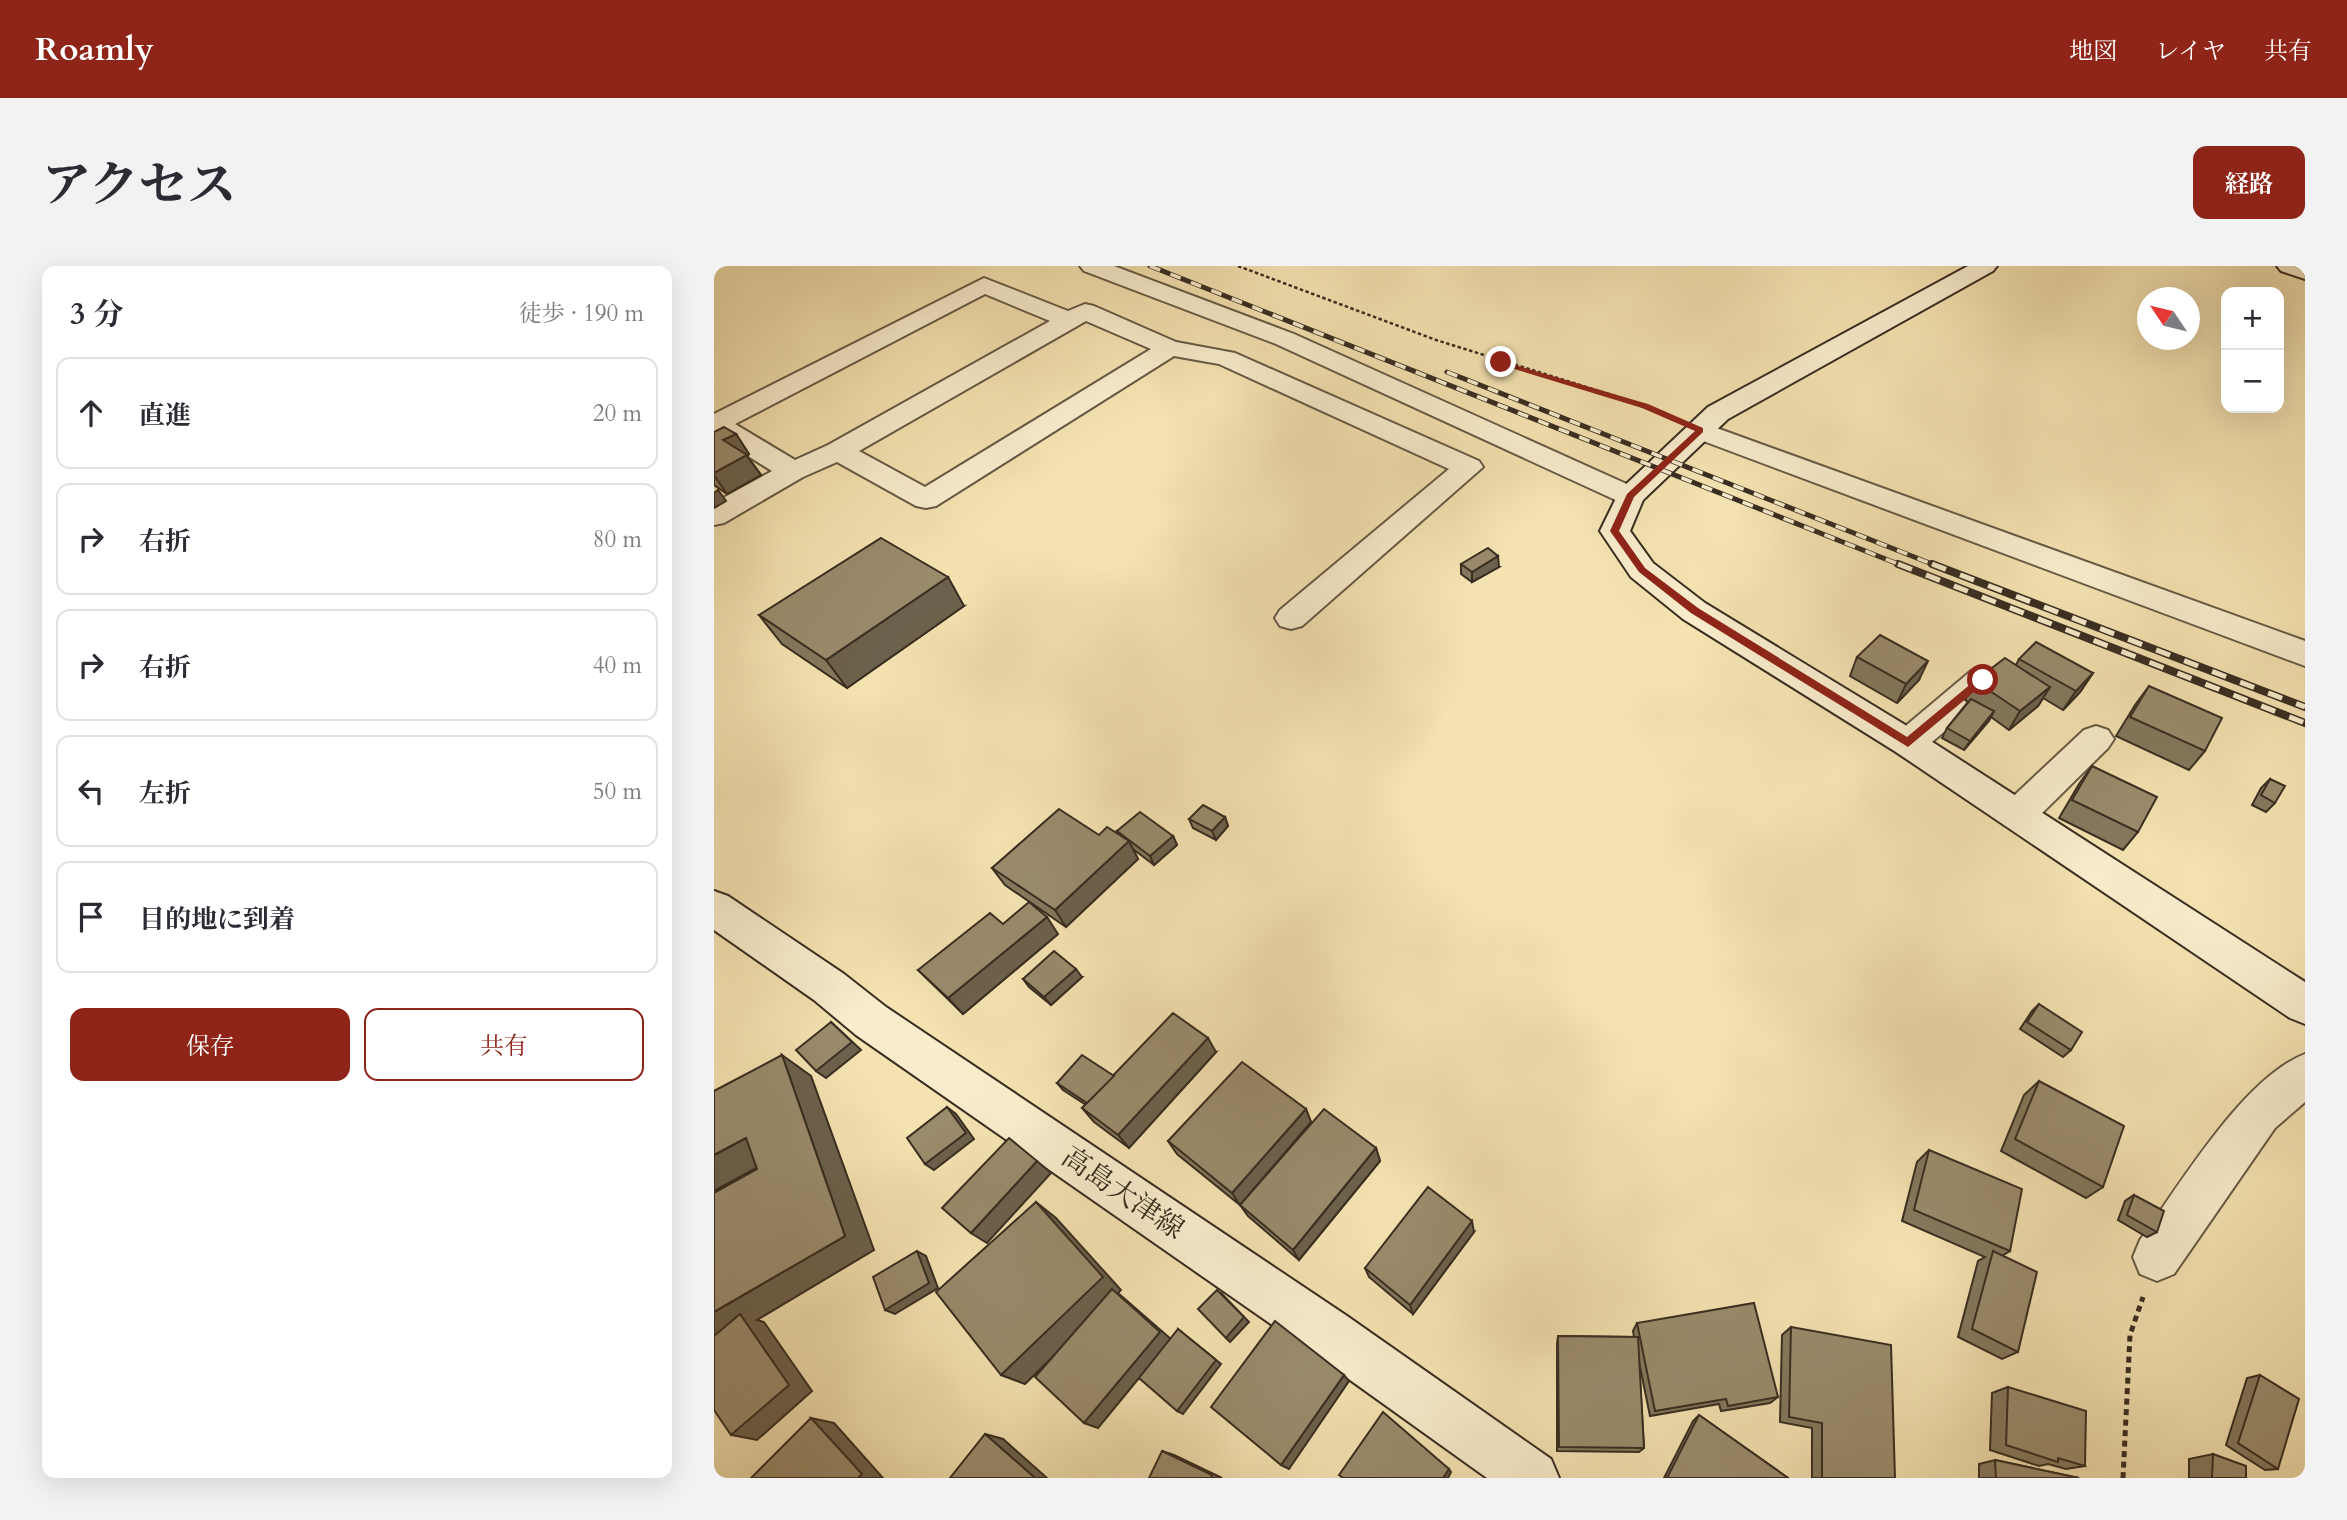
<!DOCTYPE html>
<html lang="ja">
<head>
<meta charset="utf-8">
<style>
	:root { --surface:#fff; --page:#f2f2f3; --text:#2b2b33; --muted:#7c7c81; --line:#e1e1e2; --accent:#8f2418 }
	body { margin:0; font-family:Cardo,"Noto Serif JP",serif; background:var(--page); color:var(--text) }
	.controls { position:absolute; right:21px; top:21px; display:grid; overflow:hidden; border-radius:14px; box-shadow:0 7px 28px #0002 }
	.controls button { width:63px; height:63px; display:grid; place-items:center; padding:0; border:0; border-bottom:2px solid var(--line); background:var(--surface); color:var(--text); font:35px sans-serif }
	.compass { position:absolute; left:1423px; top:21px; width:63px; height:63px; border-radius:50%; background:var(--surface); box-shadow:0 7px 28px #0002; rotate:305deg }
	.stop { position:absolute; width:21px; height:21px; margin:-16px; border:5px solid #8f2418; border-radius:50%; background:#fff }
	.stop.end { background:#8f2418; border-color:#fff; box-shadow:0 2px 7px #0008 }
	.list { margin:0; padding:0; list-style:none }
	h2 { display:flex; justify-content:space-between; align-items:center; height:91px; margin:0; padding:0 28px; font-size:30px }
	h2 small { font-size:23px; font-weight:400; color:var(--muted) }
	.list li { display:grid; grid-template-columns:46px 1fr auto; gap:21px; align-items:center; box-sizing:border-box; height:112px; margin:0 14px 14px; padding:0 14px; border:2px solid var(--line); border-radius:14px }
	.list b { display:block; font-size:26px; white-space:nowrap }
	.list em { font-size:23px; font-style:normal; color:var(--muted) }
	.actions { display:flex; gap:14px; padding:21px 28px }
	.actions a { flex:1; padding:16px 0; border:2px solid var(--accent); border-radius:14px; text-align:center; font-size:24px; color:var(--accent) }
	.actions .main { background:var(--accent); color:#fff }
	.icon { flex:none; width:38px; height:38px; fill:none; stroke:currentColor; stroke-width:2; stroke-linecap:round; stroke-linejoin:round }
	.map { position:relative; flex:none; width:1591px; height:1212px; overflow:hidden; border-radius:14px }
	header { display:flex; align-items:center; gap:42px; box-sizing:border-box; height:98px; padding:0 35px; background:var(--accent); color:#fff }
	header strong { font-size:33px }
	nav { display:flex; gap:38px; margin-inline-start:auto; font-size:24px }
	.intro { display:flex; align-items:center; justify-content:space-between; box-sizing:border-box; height:168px; padding:0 42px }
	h1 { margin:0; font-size:49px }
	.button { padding:18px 32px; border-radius:14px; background:var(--accent); color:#fff; font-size:24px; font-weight:700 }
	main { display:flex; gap:42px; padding:0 42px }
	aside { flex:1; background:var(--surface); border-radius:14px; box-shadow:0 7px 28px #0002 }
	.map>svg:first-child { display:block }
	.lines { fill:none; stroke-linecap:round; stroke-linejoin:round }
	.street-casing { stroke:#675a45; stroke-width:4 }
	.secondary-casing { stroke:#382d21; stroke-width:4 }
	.path-far1 { stroke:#382d21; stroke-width:2.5; stroke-dasharray:3.5 2.5; stroke-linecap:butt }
	.path { stroke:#382d21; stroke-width:5; stroke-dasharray:6 4.5; stroke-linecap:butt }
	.street { fill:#f8eccc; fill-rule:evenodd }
	.secondary { fill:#f8eccc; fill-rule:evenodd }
	.rail-far1-casing { stroke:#382d21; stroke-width:5 }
	.rail-casing { stroke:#382d21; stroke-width:8 }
	.rail-far1 { stroke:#f8eccc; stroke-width:3.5; stroke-dasharray:11; stroke-linecap:butt }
	.rail { stroke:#f8eccc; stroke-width:5; stroke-dasharray:15; stroke-linecap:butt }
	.wall { fill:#84785d; stroke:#382d21; stroke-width:2 }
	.shaded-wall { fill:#6c614c; stroke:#382d21; stroke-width:2 }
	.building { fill:#9a8b6c; stroke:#382d21; stroke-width:2 }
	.route { fill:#8f2418 }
	.labels { text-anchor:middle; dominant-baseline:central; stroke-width:7; stroke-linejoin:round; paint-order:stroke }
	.near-street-label { font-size:28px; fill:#382d21; stroke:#f8eccc }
</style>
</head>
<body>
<header>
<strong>Roamly</strong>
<nav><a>地図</a><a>レイヤ</a><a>共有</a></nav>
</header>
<div class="intro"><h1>アクセス</h1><a class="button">経路</a></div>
<main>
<aside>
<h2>3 分<small>徒歩 · 190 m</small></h2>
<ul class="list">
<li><svg class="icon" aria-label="ahead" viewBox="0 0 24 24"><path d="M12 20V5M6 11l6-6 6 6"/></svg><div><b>直進</b></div><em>20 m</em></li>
<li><svg class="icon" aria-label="right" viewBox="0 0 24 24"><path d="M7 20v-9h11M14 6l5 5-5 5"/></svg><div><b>右折</b></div><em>80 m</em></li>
<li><svg class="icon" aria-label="right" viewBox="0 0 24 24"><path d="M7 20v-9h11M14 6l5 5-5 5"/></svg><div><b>右折</b></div><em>40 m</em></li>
<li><svg class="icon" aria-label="left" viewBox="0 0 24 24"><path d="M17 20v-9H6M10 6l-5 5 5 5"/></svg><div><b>左折</b></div><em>50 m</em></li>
<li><svg class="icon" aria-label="arrive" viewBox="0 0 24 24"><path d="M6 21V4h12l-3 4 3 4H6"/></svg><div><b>目的地に到着</b></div></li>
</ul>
<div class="actions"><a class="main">保存</a><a>共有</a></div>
</aside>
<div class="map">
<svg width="1591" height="1212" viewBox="0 0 1591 1212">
	<rect width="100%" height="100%" fill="#f4e2b1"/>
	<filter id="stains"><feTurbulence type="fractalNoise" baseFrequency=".00286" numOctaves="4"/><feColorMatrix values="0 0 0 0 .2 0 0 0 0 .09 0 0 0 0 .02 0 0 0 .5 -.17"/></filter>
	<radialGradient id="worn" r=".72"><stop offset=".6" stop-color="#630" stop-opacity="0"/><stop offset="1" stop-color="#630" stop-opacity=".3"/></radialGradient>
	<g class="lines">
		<defs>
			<g id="street">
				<polygon points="366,0 400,0 580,68 926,224 931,230 926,236 916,239 906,236 562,78 370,5"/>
				<path d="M270,12L354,45L371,38L380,40L462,76L521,87L765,195L769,201L588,360L577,363L566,360L561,352L566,344L735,203L505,98L460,90L222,240L212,242L202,240L123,196L89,211L10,257L0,259V237L58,205L0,169V148ZM271,28L336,55L114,179L81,194L21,158ZM372,55L437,83L211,221L145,185Z"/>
				<polygon points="986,156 1591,375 1591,400 976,170 972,164 976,158"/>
				<polygon points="1269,402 1281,405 1286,414 1281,423 1206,486 1194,490 1182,486 1176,477 1182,468 1257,405"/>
				<polygon points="1382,460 1394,464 1400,473 1394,482 1316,559 1303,564 1290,559 1284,549 1290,539 1370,464"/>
				<path d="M1591,788V836L1561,862L1460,1008L1443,1015L1426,1008L1419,991L1426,974C1466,919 1529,812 1591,788Z"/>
			</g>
			<g id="secondary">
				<polygon points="1254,0 1283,0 1279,5 1014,153 929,234 916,265 939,297 991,337 1206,468 1591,716 1591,758 1576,752 1182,486 969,353 917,311 886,265 906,224 994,141"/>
				<polygon points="1563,0 1591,0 1591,13 1567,5"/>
				<polygon points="0,625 14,630 130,708 172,741 633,1050 837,1193 845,1212 773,1212 597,1086 142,769 100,734 0,664"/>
			</g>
		</defs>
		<!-- street casing -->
		<use href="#street" class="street-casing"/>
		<!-- secondary casing -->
		<use href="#secondary" class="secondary-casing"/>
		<!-- path-far1 -->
		<polyline class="path-far1" points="524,0 722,74 895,128 956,151"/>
		<!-- path -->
		<polyline class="path" points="1409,1212 1416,1069 1429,1031"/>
		<!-- street -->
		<use href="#street" class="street"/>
		<!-- secondary -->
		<use href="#secondary" class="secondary"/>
		<defs>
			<g id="rail-far1">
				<polyline points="436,0 1189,300"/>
				<polyline points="733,106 1223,300"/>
			</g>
			<g id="rail">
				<polyline points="1184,298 1591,457"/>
				<polyline points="1218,298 1591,441"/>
			</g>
		</defs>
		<!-- rail-far1 casing -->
		<use href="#rail-far1" class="rail-far1-casing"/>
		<!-- rail casing -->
		<use href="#rail" class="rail-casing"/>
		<!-- rail-far1 -->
		<use href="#rail-far1" class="rail-far1"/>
		<!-- rail -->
		<use href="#rail" class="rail"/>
	</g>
	<!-- wall -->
	<g class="wall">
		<polygon points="0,166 22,168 35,188 33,190 47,209 13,228 0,219"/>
		<polygon points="747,298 785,301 758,316 747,308"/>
		<polygon points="250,340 133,422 68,378 45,349"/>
		<polygon points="1143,391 1205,414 1183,437 1136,410"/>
		<polygon points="1305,393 1379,407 1366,426 1349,444 1329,432 1324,440 1295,464 1277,451 1250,484 1228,472 1233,462 1254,436 1251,434 1261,415 1302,399"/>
		<polygon points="1435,420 1491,485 1475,504 1402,470 1421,439"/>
		<polygon points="1378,500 1424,566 1409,584 1345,552 1365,518"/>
		<polygon points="1556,513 1561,537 1552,546 1538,539 1547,522"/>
		<polygon points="511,551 514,560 502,574 479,562 475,553"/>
		<polygon points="403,565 459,570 463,579 440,599 419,583 424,593 352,661 291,619 278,602 385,569 405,569"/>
		<polygon points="344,668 249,748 204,704"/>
		<polygon points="368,711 337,739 315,721 309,713"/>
		<polygon points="1325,738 1357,784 1349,791 1306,763 1318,745"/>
		<polygon points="502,786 415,882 380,856 368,842 372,839 349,824 343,817 400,810"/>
		<polygon points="1325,815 1389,921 1372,932 1287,885 1310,829"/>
		<polygon points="592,843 597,856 526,939 463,888 454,875"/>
		<polygon points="662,882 666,895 585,994 534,950 526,939"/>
		<polygon points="1215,884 1296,985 1288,990 1304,1086 1288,1093 1244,1071 1264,995 1271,991 1188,955 1203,896"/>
		<polygon points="1420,929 1443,966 1433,971 1404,954 1411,935"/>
		<polygon points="760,966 699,1048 655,1011 651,1002"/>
		<polygon points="923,1057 1064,1131 1056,1137 1007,1145 1005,1138 936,1150 925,1096 930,1182 925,1186 843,1185 843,1078 844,1070 920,1071 919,1065"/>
		<polygon points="1077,1061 1181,1212 1098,1212 1098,1162 1066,1156 1068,1069"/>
		<polygon points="1546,1109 1564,1203 1551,1204 1512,1179 1533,1112"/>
		<polygon points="1294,1121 1371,1200 1352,1203 1334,1198 1325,1200 1276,1184 1278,1127"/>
		<polygon points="985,1149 1074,1212 950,1212 979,1155"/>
		<polygon points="1499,1188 1532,1212 1475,1212 1475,1193"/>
		<polygon points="1281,1194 1365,1212 1265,1212 1265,1198"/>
	</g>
	<!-- shaded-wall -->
	<g class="shaded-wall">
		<polygon points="22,168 35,188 33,190 47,209 13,228 0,209 0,207 9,174"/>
		<polygon points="4,224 12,235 0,242 0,227"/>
		<polygon points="784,290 785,301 758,316 758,306"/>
		<polygon points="234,311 250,340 133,422 112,394"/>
		<polygon points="1214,395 1205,414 1183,437 1192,418"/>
		<polygon points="1379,407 1366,426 1349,444 1362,425"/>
		<polygon points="1336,421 1324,440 1295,464 1306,445"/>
		<polygon points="1280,445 1275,455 1250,484 1256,475"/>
		<polygon points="511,551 514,560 502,574 498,565"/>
		<polygon points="459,570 463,579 440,599 436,590"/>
		<polygon points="415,575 424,593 352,661 341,644"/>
		<polygon points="333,651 344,668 249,748 234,732"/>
		<polygon points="362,703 368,711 337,739 330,731"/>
		<polygon points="117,756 147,784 112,812 102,805"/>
		<polygon points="494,772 502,786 415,882 404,869"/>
		<polygon points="68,789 97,810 160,984 43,1054 50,1056 98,1125 43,1174 17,1169 0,1071 0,1046 131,970"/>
		<polygon points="233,841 242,848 260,873 220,904 211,898"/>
		<polygon points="592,843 597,856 526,939 518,927"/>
		<polygon points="32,872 64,890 0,925 0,889"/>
		<polygon points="662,882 666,895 585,994 579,984"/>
		<polygon points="323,895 337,907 273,977 257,967"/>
		<polygon points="322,936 342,952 407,1024 404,1027 457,1073 384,1162 370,1157 403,1028 311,1118 287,1109"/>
		<polygon points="758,955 760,966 699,1048 696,1039"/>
		<polygon points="203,985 212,990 224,1022 181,1048 171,1044"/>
		<polygon points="508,1028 535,1056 516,1076 512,1072"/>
		<polygon points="464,1063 507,1098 469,1148 463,1145"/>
		<polygon points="630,1109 635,1115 575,1203 567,1199"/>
		<polygon points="97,1152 120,1157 169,1212 144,1212"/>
		<polygon points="271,1168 289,1173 333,1212 321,1212"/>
		<polygon points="448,1185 460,1189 508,1212 497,1212"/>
		<polygon points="735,1203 737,1206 734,1212 729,1212"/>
	</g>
	<!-- building -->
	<g class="building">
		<polygon points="10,161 22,168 9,174 33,189 0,207 0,166"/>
		<polygon points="167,272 234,311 112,394 45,349"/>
		<polygon points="774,282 784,290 758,306 747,298"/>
		<polygon points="1166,369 1214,395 1192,418 1143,391"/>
		<polygon points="1322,376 1379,407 1362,425 1305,393"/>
		<polygon points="1291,392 1336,421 1306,445 1261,415"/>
		<polygon points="1435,420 1508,452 1491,485 1416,451"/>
		<polygon points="1257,433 1280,445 1256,475 1233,462"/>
		<polygon points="1378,500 1443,531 1424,566 1358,534"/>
		<polygon points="1556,513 1571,520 1561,537 1547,529"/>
		<polygon points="489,539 511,551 498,565 475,553"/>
		<polygon points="345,543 385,569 393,561 415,575 341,644 278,602"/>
		<polygon points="426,546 459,570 436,590 403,565"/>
		<polygon points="315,636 333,651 234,732 204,704 276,647 289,658"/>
		<polygon points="340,685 362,703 330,731 309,713"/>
		<polygon points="1325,738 1368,766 1357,784 1313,756"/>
		<polygon points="459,747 494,772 404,869 368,842"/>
		<polygon points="117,756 138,776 102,805 82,784"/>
		<polygon points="68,789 131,970 0,1046 0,927 43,903 32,872 0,889 0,825"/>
		<polygon points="368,789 400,810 373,837 343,817"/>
		<polygon points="528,796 592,843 518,927 454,875"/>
		<polygon points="1325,815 1410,860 1389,921 1301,873"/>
		<polygon points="233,841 252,867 211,898 193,872"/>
		<polygon points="610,843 662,882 579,984 526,939"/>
		<polygon points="295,872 323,895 257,967 228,942"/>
		<polygon points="1215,884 1308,923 1296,985 1200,944"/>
		<polygon points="714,921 758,955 696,1039 651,1002"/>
		<polygon points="1420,929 1450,945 1443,966 1413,949"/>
		<polygon points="322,936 389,1011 287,1109 222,1026"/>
		<polygon points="203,985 215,1017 171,1044 159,1011"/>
		<polygon points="1279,985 1323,1006 1304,1086 1258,1063"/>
		<polygon points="398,1023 446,1066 370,1157 321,1111"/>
		<polygon points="503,1024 530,1051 512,1072 484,1043"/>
		<polygon points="1040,1037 1064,1131 1014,1140 1012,1133 941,1145 923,1057"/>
		<polygon points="26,1048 75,1119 17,1169 0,1144 0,1070"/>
		<polygon points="561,1055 630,1109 567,1199 497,1141"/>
		<polygon points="1077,1061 1177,1079 1181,1212 1108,1212 1108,1157 1075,1151"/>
		<polygon points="464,1063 502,1094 463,1145 425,1112"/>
		<polygon points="844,1070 924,1071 930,1182 845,1181"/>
		<polygon points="1546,1109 1585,1133 1564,1203 1524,1177"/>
		<polygon points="1294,1121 1372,1145 1371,1200 1344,1192 1344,1196 1292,1179"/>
		<polygon points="669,1146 735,1203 729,1212 629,1212 625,1209"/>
		<polygon points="985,1149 1074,1212 953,1212"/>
		<polygon points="97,1152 148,1208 144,1212 37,1212"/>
		<polygon points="271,1168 321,1212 236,1212"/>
		<polygon points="448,1185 498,1209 497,1212 435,1212"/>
		<polygon points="1499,1188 1532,1200 1532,1212 1498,1212"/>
		<polygon points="1281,1194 1365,1212 1282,1212"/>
	</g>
	<!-- route -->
	<polygon class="route" points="784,94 934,138 989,162 989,166 920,231 905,265 931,302 984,342 1193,471 1265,411 1272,411 1272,416 1194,481 977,347 925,306 896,265 913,228 981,165 928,142 784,98"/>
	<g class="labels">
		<!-- near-street labels -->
		<g class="near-street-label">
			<text transform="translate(409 927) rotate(34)">高島大津線</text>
		</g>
	</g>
	<rect width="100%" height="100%" filter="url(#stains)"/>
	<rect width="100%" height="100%" fill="url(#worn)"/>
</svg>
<div class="controls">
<button>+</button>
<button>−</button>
</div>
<svg class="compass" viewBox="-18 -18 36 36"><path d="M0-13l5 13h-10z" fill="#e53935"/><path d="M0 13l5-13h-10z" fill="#7c7c81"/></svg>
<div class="stop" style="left:1269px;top:414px"></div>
<div class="stop end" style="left:787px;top:96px"></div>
</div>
</main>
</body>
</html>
